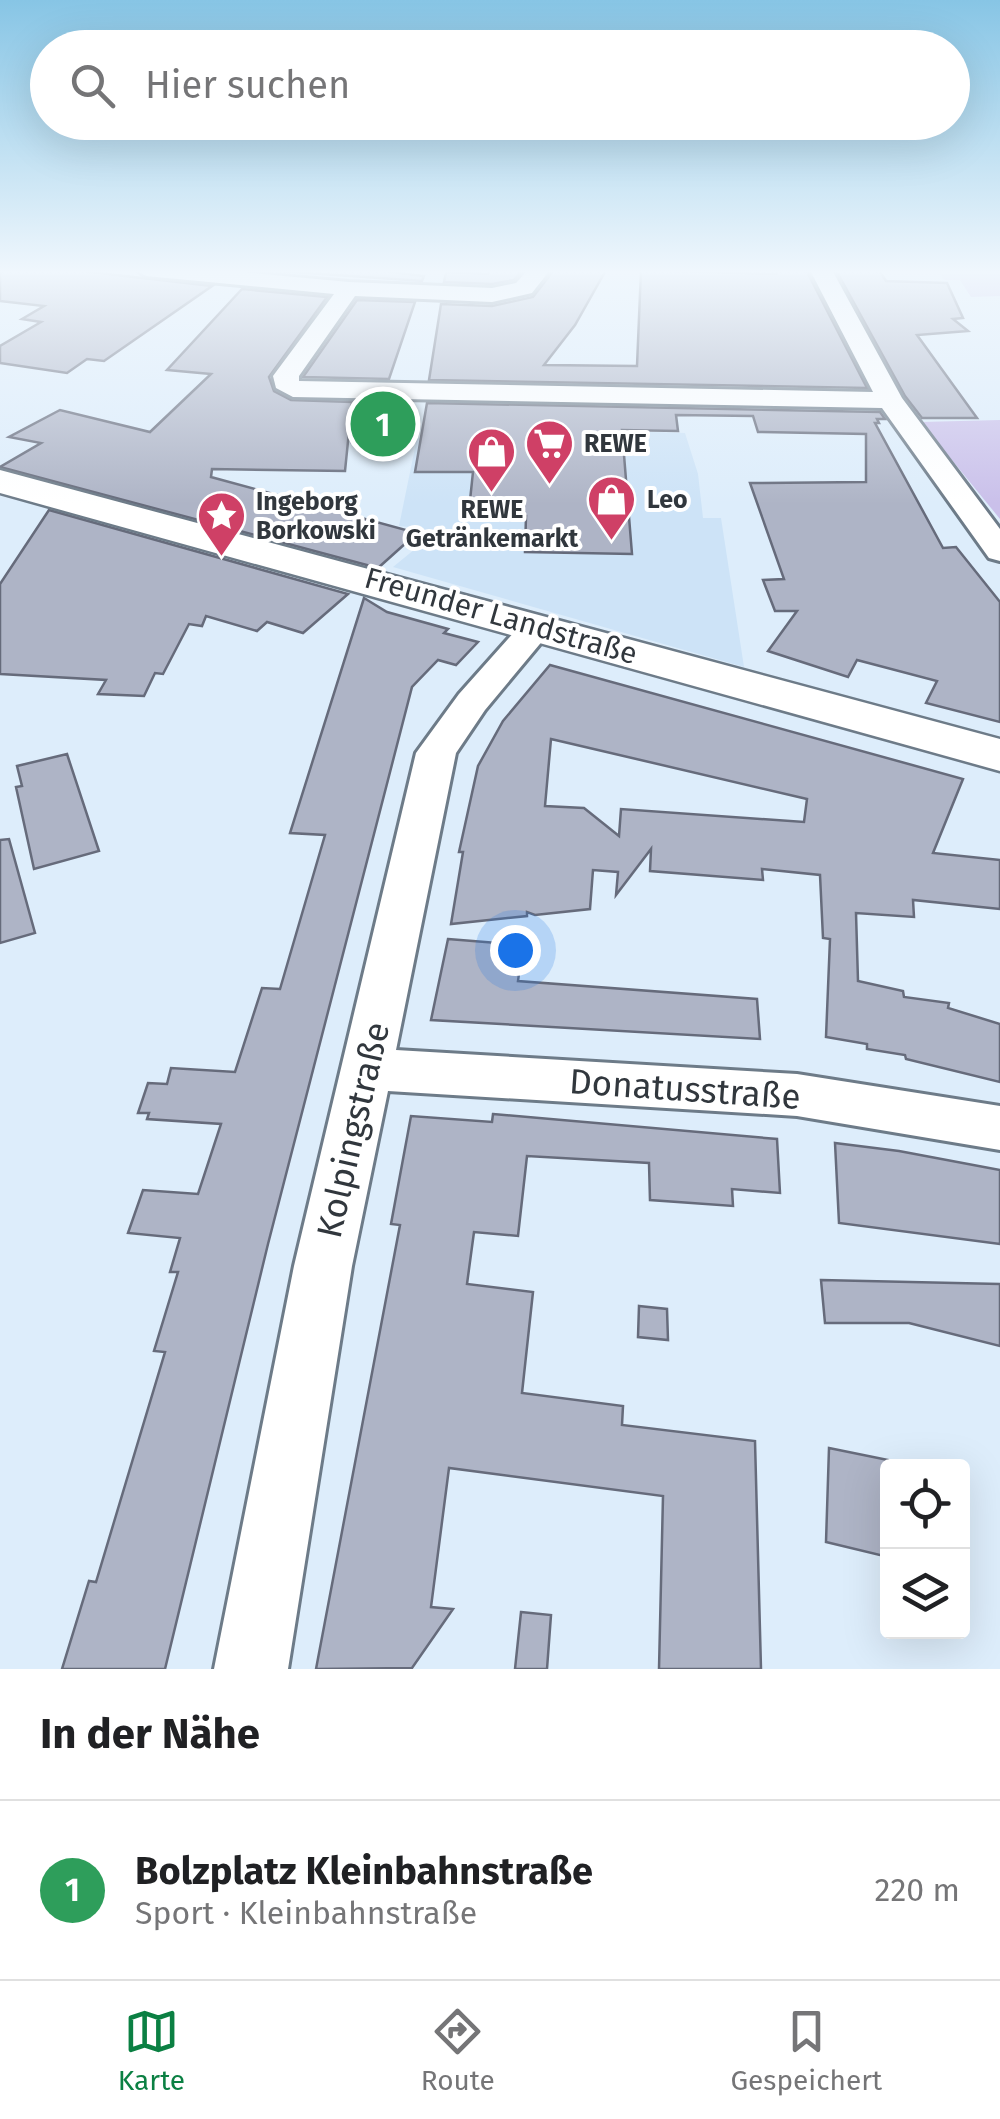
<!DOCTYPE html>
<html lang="de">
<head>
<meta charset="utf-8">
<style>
	:root { --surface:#fff; --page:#f6f6f6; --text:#202124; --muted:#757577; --line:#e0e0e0; --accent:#0b8043 }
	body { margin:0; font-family:"Fira Sans",sans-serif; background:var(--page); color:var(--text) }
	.controls { position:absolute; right:30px; bottom:30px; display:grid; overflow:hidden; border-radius:10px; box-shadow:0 10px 40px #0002 }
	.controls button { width:90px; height:90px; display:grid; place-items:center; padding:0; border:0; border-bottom:2px solid var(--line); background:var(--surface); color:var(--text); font:50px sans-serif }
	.you { position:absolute; left:515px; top:950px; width:35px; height:35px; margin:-25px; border:8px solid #fff; border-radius:50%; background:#1a73e8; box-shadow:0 0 0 15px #1a73e833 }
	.badge { display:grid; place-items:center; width:65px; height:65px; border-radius:50%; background:var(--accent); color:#fff; font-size:32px; font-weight:700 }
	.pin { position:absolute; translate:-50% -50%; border:5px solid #fff; box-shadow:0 2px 10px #0006 }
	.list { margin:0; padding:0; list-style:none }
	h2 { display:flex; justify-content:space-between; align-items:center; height:130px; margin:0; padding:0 40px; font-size:42px }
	h2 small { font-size:32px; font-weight:400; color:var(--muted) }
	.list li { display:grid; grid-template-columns:65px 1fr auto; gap:30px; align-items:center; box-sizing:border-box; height:180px; padding:0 40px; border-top:2px solid var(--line) }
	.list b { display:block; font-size:38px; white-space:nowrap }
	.list p { margin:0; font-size:32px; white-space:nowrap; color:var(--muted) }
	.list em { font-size:32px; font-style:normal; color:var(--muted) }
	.icon { flex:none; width:55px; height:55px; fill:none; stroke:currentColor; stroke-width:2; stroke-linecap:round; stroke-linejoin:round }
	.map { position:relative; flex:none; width:1000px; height:1669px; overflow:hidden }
	.search { position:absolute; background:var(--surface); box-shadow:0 10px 40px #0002; left:30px; right:30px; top:30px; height:110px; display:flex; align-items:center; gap:25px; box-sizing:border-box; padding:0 35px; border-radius:55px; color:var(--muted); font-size:38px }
	.sheet { height:310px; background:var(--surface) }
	nav { display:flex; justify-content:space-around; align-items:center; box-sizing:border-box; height:140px; border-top:2px solid var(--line); background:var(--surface); font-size:28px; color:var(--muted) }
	nav a { display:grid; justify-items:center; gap:5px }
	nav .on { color:var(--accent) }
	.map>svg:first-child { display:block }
	.built { fill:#cde3f7 }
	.green { fill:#cac0ea }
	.building { fill:#aeb4c6; stroke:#666b7b; stroke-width:2.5; fill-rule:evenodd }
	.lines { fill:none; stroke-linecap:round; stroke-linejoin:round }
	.street-casing { stroke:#6d7b88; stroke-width:6 }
	.primary-casing { stroke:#6d7b88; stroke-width:5 }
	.street { fill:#fff; fill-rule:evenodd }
	.primary { fill:#fff; fill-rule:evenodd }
	.labels { text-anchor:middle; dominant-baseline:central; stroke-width:8; stroke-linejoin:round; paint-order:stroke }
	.far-poi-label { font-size:25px; font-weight:bold; fill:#31373d; stroke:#fff; text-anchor:start }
	.street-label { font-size:30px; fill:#31373d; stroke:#fff }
	.near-street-label { font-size:35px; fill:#31373d; stroke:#fff }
</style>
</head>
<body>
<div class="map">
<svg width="1000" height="1669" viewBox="0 0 1000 1669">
	<rect width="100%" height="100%" fill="#ddedfb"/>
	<!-- built -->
	<polygon class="built" points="541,399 618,400 623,431 685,433 698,474 703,518 721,518 744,667 393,567 415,549 420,528 399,526 417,438 476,439 541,428"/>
	<!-- green -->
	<g class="green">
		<polygon points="938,270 1000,270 1000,296 971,297 960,280 944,280"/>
		<polygon points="362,404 415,405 403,446 350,444"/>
		<polygon points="1000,420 1000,519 921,422"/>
	</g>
	<!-- building -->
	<g class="building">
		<polygon points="0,270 73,270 212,286 104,361 87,359 67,373 0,363 0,346 41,322 22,319 44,306 0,301"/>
		<polygon points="264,270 375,270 424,276 422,281"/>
		<polygon points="488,270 523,270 514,280 492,284 444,282 446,272 488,274"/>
		<polygon points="554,270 606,270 575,325 544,365 637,366 641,270 776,274 775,270 806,270 867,388 429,380 441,304 492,306 533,297"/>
		<polygon points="836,270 879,270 886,281 947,283 963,318 953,319 968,331 917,335 977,418 922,418 905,396"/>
		<polygon points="242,289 327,297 269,377 274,391 291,400 352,402 345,471 212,469 211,477 417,533 378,568 0,467 41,443 9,437 60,410 150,432 211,374 167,370"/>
		<polygon points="357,300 415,302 389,379 303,377"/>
		<polygon points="427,403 880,412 885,419 877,419 879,423 875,423 943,548 956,547 1000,602 1000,722 926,703 937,681 857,660 848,677 768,651 797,611 775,611 763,580 784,579 750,483 866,482 866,434 758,432 753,416 676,415 678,431 622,430 632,554 525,552 526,516 518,516 518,511 469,510 473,472 415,472"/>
		<polygon points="49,510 348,594 303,633 267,622 257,631 206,616 202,626 189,624 163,674 155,673 144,696 98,694 106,680 0,674 0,584"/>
		<polygon points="364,598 387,612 448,629 444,633 478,642 456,665 438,660 412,687 268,1244 165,1669 62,1669 89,1581 96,1582 165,1352 154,1351 178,1272 170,1272 180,1238 128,1233 143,1190 198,1194 221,1124 147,1119 149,1113 138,1113 148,1083 167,1084 171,1068 235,1072 262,988 280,989 325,835 290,833"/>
		<path d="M550,665L963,779L933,853L1000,860V909L913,900L914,917L856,913L858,981L903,991L904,997L949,1003L948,1008L1000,1024V1082L906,1059L905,1055L867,1049V1044L826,1037L830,939L823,938L820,875L762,869L763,880L650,871L651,849L616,895L618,872L593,870L590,909L535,915L527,912V916L451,924L463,852H459L478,766L503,721ZM551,739L807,799L804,822L621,809L619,836L584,808L545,806Z"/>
		<polygon points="67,754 99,851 34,869 16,787 22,786 17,766"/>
		<polygon points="9,839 35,933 0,943 0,840"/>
		<polygon points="448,939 523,945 518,981 757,999 760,1039 431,1020"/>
		<polygon points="493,1114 777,1139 780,1193 732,1189 733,1206 650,1200 649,1163 527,1156 518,1236 474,1232 467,1284 533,1292 522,1393 623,1406 622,1425 755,1441 761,1669 659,1669 663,1496 449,1468 431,1607 453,1609 412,1668 316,1669 400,1225 391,1224 411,1116 492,1122"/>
		<polygon points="835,1143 899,1151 1000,1170 1000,1244 839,1223"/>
		<polygon points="821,1280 1000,1284 1000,1346 909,1323 825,1323"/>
		<polygon points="639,1306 667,1309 668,1340 638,1337"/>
		<polygon points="829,1448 888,1460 888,1557 826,1542"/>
		<polygon points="521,1612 551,1615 547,1669 515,1669"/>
	</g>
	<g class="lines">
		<defs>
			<g id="street">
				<polygon points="136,270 219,270 349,282 492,288 516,283 528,270 550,270 532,293 492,302 355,296 299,376 299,381 873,392 810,270 832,270 902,398 1000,529 1000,561 989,558 882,408 293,397 276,388 273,376 334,294 146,276"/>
				<polygon points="537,617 549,620 554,627 485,710 456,753 396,1050 797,1074 1000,1106 1000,1150 797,1116 388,1091 352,1266 288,1669 214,1669 294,1266 416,753 459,694 525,620"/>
			</g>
			<polygon id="primary" points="0,470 1000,739 1000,771 0,493"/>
		</defs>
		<!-- street casing -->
		<use href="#street" class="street-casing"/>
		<!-- primary casing -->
		<use href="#primary" class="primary-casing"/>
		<!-- street -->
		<use href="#street" class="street"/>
		<!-- primary -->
		<use href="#primary" class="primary"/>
	</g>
	<!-- sky -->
	<linearGradient id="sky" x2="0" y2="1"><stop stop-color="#87c5e5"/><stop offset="0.54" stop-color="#f0f7fd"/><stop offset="1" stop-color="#f0f7fd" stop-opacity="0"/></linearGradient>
	<rect width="1000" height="504" fill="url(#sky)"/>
	<!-- icons -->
	<defs>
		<symbol id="supermarket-pin" viewBox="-11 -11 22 30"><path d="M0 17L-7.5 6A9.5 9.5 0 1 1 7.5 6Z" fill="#cf4066" stroke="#fff"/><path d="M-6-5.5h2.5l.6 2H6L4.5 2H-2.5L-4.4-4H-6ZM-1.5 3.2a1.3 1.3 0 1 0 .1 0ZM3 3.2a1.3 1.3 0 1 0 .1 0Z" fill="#fff"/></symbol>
		<symbol id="shop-pin" viewBox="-11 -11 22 30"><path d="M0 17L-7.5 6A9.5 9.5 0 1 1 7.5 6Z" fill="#cf4066" stroke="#fff"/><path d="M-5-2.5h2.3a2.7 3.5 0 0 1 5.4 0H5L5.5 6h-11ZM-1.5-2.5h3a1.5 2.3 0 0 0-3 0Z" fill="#fff"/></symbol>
		<symbol id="sight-pin" viewBox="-11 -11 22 30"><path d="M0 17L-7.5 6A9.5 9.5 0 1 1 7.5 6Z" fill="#cf4066" stroke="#fff"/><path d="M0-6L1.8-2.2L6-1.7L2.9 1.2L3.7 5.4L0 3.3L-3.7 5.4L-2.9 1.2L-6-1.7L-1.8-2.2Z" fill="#fff"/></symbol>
	</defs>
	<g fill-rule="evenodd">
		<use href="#supermarket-pin" x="522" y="416" width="55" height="75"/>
		<use href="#shop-pin" x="464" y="424" width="55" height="75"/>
		<use href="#shop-pin" x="584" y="472" width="55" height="75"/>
		<use href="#sight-pin" x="194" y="488" width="55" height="75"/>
	</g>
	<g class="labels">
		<!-- far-poi labels -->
		<g class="far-poi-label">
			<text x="584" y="444">REWE</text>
			<text x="647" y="500">Leo</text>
			<text x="256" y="502">Ingeborg<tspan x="256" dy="29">Borkowski</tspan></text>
			<text x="492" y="510" text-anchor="middle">REWE<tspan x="492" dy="29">Getränkemarkt</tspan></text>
		</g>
		<!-- street labels -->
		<g class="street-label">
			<text transform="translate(501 616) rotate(16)">Freunder Landstraße</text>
		</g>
		<!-- near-street labels -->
		<g class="near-street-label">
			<text transform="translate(685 1089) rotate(4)">Donatusstraße</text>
			<text transform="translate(353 1130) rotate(-77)">Kolpingstraße</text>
		</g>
	</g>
</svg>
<div class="controls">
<button><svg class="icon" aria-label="locate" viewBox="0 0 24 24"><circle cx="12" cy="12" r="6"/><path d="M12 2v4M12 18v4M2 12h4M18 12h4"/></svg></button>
<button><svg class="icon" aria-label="layers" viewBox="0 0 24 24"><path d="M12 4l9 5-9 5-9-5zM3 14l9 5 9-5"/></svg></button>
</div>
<div class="you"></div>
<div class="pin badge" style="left:383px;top:424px;background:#2e9e5b">1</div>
<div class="search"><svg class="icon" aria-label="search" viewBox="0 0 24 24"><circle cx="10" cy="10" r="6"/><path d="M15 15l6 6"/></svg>Hier suchen</div>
</div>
<section class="sheet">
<h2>In der Nähe<small></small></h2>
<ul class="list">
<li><span class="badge" style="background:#2e9e5b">1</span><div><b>Bolzplatz Kleinbahnstraße</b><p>Sport · Kleinbahnstraße</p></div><em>220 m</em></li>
</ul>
</section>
<nav>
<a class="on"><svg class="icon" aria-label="map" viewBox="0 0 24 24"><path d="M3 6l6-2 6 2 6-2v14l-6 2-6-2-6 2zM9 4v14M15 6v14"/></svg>Karte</a>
<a><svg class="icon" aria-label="directions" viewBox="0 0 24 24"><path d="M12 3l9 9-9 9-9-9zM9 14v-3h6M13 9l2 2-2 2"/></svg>Route</a>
<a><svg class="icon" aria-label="saved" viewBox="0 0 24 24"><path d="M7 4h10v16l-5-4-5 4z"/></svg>Gespeichert</a>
</nav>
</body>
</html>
